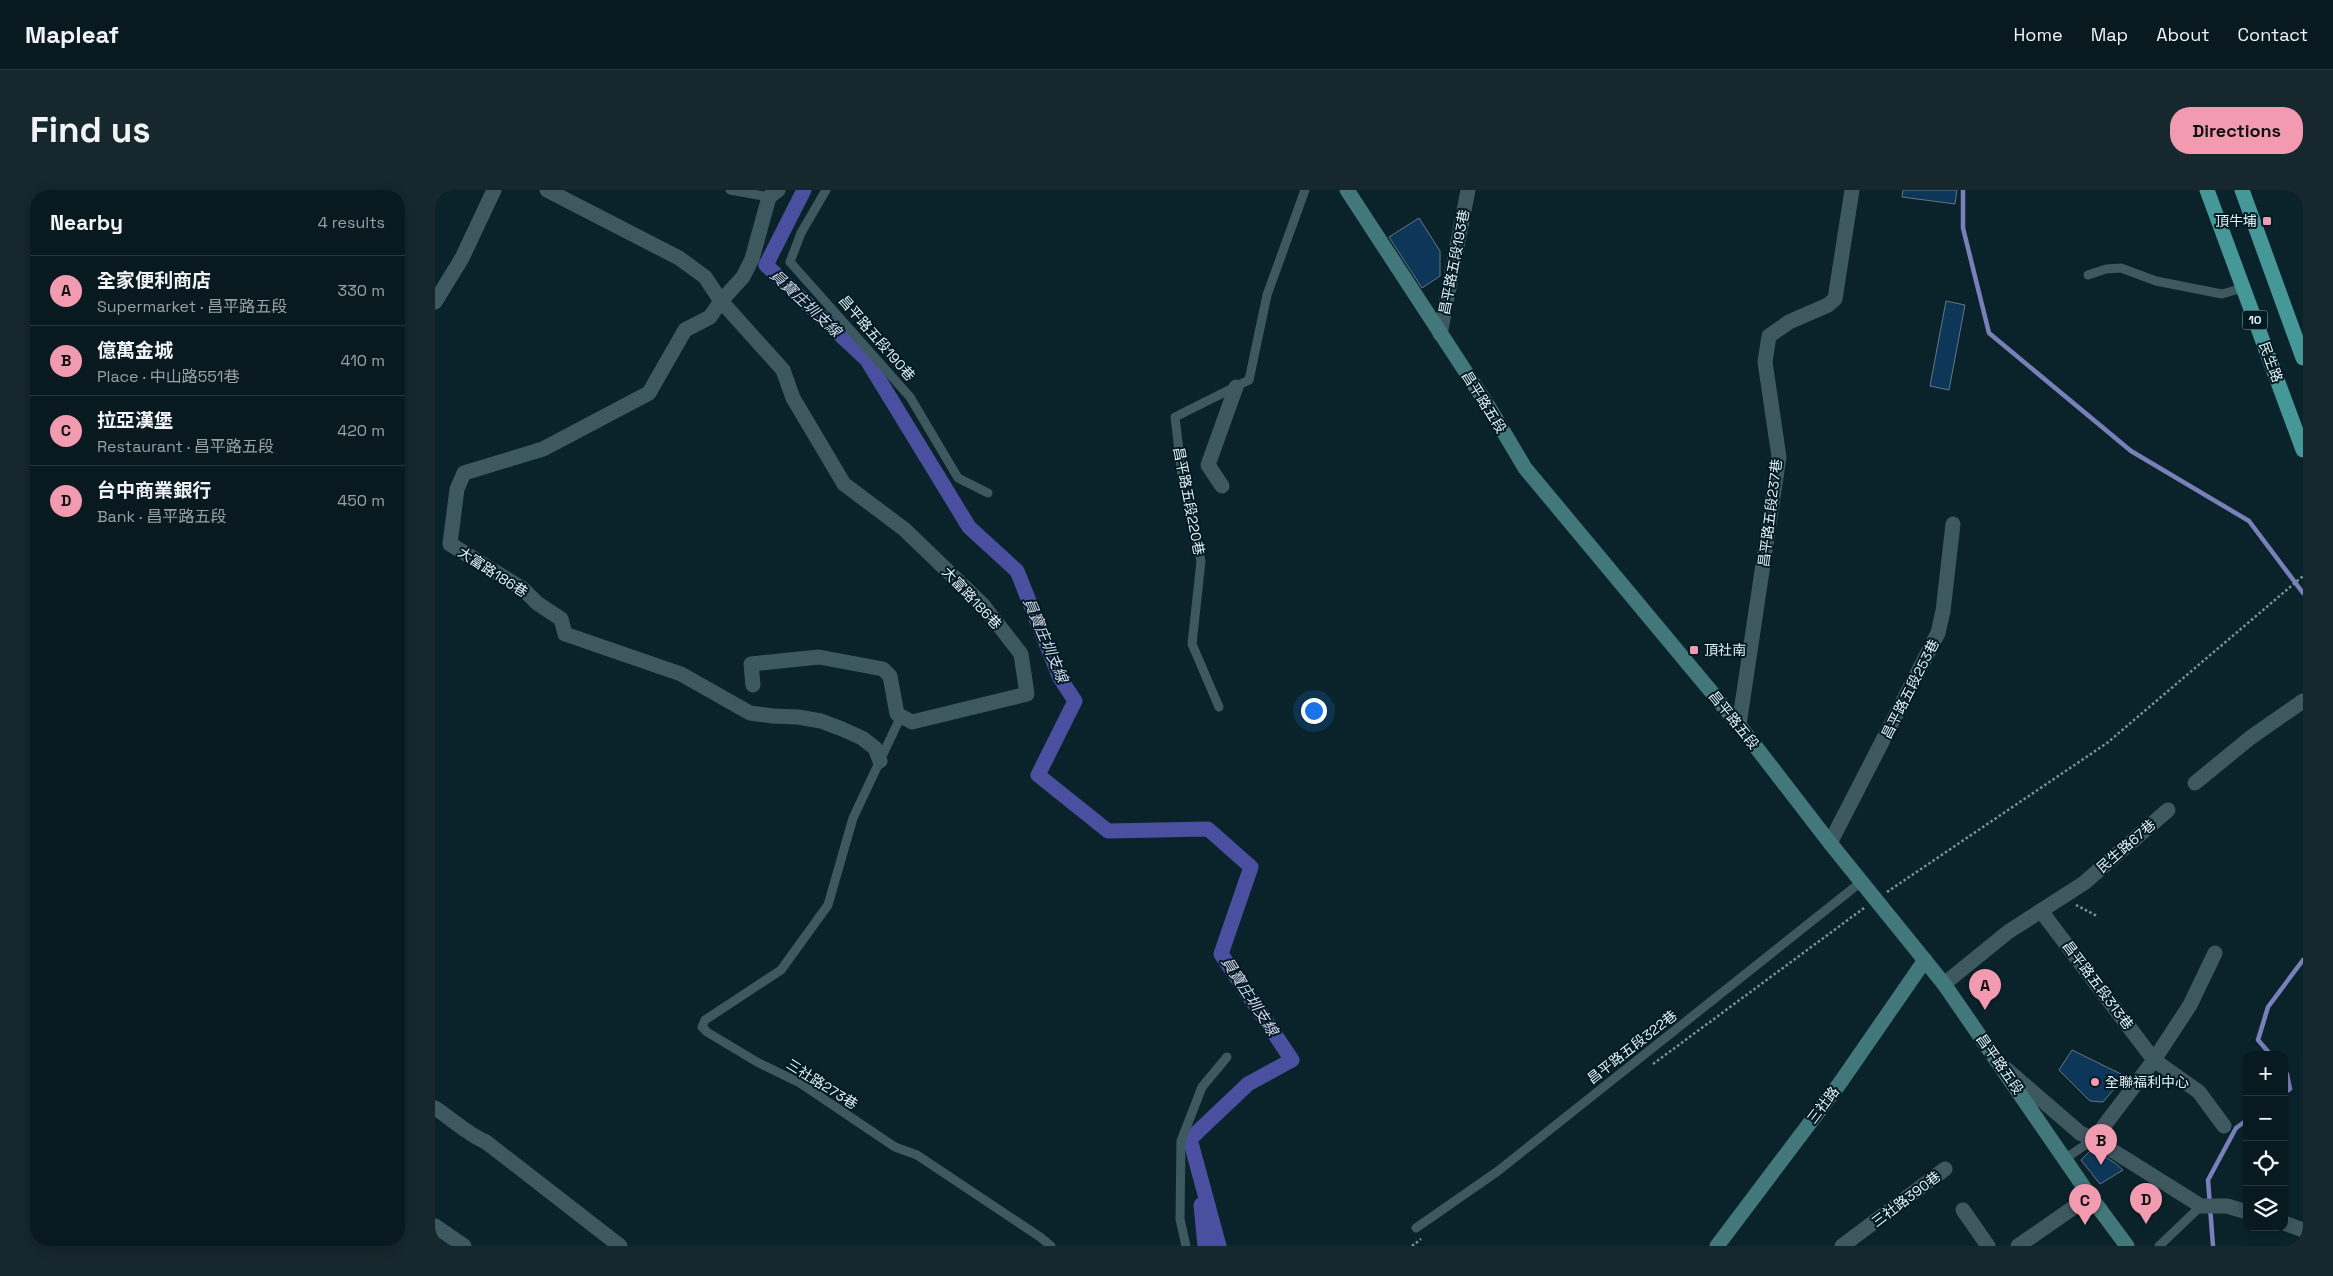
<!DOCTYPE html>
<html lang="en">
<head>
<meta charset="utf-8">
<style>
	:root { --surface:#081a20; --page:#16272d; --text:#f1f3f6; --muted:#98a1a5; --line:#29383e; --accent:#f29aaf }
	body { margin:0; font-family:"Space Grotesk","Noto Sans TC",sans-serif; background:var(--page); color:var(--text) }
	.controls { position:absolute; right:15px; bottom:15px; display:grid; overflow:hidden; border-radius:10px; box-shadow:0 2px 12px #0003 }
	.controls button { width:45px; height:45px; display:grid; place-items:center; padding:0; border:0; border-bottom:1px solid var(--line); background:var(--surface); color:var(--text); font:25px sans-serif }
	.you { position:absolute; left:878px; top:520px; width:18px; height:18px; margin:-12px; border:4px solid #fff; border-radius:50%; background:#1a73e8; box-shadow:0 0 0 8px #1a73e833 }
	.badge { display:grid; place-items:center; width:32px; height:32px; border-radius:50%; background:var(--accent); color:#111; font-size:16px; font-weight:700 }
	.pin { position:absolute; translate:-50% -41px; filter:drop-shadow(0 1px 2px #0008) }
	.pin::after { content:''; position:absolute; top:26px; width:18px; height:15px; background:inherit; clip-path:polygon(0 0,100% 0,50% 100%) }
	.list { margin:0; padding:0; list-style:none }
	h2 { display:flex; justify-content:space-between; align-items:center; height:65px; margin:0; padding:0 20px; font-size:21px }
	h2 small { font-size:16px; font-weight:400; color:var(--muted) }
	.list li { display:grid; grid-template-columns:32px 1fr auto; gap:15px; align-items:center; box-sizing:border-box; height:70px; padding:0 20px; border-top:1px solid var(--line) }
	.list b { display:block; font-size:19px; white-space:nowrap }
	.list p { margin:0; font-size:16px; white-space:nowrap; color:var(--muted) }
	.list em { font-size:16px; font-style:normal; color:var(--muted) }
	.icon { flex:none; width:28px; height:28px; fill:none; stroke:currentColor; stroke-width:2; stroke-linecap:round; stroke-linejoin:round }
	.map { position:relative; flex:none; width:1868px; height:1056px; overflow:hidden; border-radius:20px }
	header { display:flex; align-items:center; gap:30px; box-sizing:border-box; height:70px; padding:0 25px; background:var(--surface); border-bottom:1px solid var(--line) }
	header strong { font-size:24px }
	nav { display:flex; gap:28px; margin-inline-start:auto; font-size:18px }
	.intro { display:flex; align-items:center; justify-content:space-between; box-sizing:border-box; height:120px; padding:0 30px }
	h1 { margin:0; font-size:35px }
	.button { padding:12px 22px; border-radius:20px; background:var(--accent); color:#111; font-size:18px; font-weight:700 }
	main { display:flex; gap:30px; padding:0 30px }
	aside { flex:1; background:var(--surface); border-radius:20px; box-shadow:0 2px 12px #0003 }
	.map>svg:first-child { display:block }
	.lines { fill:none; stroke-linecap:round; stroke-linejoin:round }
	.stream { stroke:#7980b9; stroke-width:4.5 }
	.canal { stroke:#4b4f9f; stroke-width:15 }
	.building { fill:#0d3659; stroke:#647586 }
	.path { stroke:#7d9198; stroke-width:2.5; stroke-dasharray:2.5 2.5; stroke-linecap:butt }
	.lane { stroke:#3e5860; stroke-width:9 }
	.street { stroke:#3e5860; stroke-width:15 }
	.secondary { stroke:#42787c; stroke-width:15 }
	.primary { stroke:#469898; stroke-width:15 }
	.poi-dot { fill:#f29aaf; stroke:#021a21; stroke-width:2 }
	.labels { text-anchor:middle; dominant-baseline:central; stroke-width:4; stroke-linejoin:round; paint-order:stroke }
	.shield { fill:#021a21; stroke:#a0b1b7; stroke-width:1 }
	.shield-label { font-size:12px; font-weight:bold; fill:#e3f2f7 }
	.poi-label { font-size:14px; fill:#e3f2f7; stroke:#021a21; text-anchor:start }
	.street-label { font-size:14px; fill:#e3f2f7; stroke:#021a21 }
	.water-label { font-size:15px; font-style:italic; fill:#d5d9f0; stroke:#021a21 }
</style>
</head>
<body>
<header>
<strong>Mapleaf</strong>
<nav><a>Home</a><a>Map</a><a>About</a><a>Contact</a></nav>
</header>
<div class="intro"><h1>Find us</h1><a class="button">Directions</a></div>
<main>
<aside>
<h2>Nearby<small>4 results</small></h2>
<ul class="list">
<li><span class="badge">A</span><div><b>全家便利商店</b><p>Supermarket · 昌平路五段</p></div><em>330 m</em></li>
<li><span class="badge">B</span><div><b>億萬金城</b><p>Place · 中山路551巷</p></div><em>410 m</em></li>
<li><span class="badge">C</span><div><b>拉亞漢堡</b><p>Restaurant · 昌平路五段</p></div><em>420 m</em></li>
<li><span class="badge">D</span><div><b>台中商業銀行</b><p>Bank · 昌平路五段</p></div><em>450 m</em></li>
</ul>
</aside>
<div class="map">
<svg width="1868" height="1056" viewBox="0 0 1868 1056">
	<rect width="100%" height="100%" fill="#0a232b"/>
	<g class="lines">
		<!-- stream -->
		<g class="stream">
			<polyline points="1528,0 1528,38 1554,143 1696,261 1814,331 1868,403"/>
			<polyline points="1836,865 1823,850 1833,817 1868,770"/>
			<polyline points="1849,880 1852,884 1855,899 1849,903"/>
			<polyline points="1778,1056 1773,990 1801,938 1812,930"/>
		</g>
		<!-- canal -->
		<g class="canal">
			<polyline points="369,0 331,75 432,170 534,337 582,381 625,488 640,511 603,585 673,641 773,639 816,677 786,764 857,870 813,894 755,949 784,1056"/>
			<polyline points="766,1015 770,1056"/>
		</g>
	</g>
	<!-- building -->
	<g class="building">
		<polygon points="1468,0 1522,0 1520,14 1467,7"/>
		<polygon points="984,28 1005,61 1005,86 987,98 954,47"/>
		<polygon points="1511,111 1530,115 1514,200 1495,196"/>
		<polygon points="1637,860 1690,886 1668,912 1655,911 1624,880"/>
		<polygon points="1657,959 1680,973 1688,980 1665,994 1646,970"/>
	</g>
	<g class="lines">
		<!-- path -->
		<g class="path">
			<polyline points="1452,702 1672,553 1868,386"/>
			<polyline points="1641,715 1662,726"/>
			<polyline points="1218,874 1429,718"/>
			<polyline points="977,1056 986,1049"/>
		</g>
		<!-- lane -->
		<g class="lane">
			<polyline points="295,0 334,7"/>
			<polyline points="391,0 366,43 355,72 475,207 523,288 553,303"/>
			<polyline points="1653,85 1671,79 1686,78 1721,91 1787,104 1808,98"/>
			<polyline points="784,517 757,454 766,371 748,295 740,227 814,190 832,105 870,0"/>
			<polyline points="466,526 418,628 393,715 346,780 270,830 267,837 272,842 322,872 365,893 460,957 482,965 605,1047 616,1056"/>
			<polyline points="1631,968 1659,949"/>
			<polyline points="981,1038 1063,981 1426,692"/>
			<polyline points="751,1056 745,1029 746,951 767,897 792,867"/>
			<polyline points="1724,1056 1766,1016"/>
		</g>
		<!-- street -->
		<g class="street">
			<polyline points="112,0 244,68 270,87 286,111 308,87 317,69 334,7 343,0"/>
			<polyline points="0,112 27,68 59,0"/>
			<polyline points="1005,144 1033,0"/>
			<polyline points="787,296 773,275 801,197"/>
			<polyline points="318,495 316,474 384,467 448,479 455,486 462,524 477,532 592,504 586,464 548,415 469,339 409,294 358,208 348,180 286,111 275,127 250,140 214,203 108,259 29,283 22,299 15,354 88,399 102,413 126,429 130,444 246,484 315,523 338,526 363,527 386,531 407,539 427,548 440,558 445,571"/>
			<polyline points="1304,535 1344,267 1330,172 1334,146 1354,132 1393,115 1400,109 1417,0"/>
			<polyline points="1760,593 1815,548 1868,511"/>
			<polyline points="1395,653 1503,443 1508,421 1518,334"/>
			<polyline points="1606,721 1719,870 1764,902 1789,936"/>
			<polyline points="1509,794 1573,742 1649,693 1733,620"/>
			<polyline points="1571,879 1645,943 1659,949 1766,1016 1792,1016 1812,1022"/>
			<path d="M0,918C17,929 32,944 51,952L185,1056"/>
			<polyline points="1659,949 1719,870 1755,815 1780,763"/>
			<polyline points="1528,1020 1553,1056"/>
			<polyline points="1849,1033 1868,1040"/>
			<polyline points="0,1036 29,1056"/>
			<polyline points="1407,1056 1510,979"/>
			<polyline points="1583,1056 1655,1006"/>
		</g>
		<!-- secondary -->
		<g class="secondary">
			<polyline points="912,0 1055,219 1090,278 1304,535 1395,653 1509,794 1655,1006 1692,1056"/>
			<polyline points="1282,1056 1405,893 1490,770"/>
		</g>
		<!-- primary -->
		<g class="primary">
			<polyline points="1772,0 1868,260"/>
			<polyline points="1807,0 1868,168"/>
		</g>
	</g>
	<!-- markers -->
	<g class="poi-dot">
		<rect x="1827" y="26" width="10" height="10" rx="2.5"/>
		<rect x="1254" y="455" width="10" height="10" rx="2.5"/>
		<circle cx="1660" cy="892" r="5"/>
	</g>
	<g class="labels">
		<!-- shield labels -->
		<rect class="shield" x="1807.5" y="120.5" width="25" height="19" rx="4"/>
		<g class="shield-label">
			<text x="1820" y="130">10</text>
		</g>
		<!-- poi labels -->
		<g class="poi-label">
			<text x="1822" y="31" text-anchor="end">頂牛埔</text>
			<text x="1269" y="460">頂社南</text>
			<text x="1670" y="892">全聯福利中心</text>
		</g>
		<!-- street labels -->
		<g class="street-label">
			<text transform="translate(1019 72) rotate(-79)">昌平路五段193巷</text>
			<text transform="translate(442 148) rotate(49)">昌平路五段190巷</text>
			<text transform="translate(1836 172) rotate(70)">民生路</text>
			<text transform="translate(1049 212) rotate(58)">昌平路五段</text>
			<text transform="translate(754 311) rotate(79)">昌平路五段220巷</text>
			<text transform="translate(1335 323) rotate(-83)">昌平路五段237巷</text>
			<text transform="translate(58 382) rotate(33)">大富路186巷</text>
			<text transform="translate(537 408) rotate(47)">大富路186巷</text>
			<text transform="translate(1475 499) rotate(-63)">昌平路五段253巷</text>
			<text transform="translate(1299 530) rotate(51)">昌平路五段</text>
			<text transform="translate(1691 656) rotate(-41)">民生路67巷</text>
			<text transform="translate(1663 795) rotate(53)">昌平路五段313巷</text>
			<text transform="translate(1197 857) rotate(-38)">昌平路五段322巷</text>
			<text transform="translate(1565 874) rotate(55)">昌平路五段</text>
			<text transform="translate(387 894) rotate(32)">三社路273巷</text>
			<text transform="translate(1388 915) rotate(-53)">三社路</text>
			<text transform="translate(1471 1009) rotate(-37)">三社路390巷</text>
		</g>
		<!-- water labels -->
		<g class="water-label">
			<text transform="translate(371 113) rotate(43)">員寶庄圳支線</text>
			<text transform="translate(611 450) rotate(67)">員寶庄圳支線</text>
			<text transform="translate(815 806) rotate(57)">員寶庄圳支線</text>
		</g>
	</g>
</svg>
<div class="controls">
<button>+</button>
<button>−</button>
<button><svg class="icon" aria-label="locate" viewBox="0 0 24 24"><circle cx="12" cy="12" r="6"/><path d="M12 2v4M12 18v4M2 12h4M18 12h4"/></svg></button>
<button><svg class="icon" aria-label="layers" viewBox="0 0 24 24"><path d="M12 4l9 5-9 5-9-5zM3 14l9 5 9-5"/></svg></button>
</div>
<div class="you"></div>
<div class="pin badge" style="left:1550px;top:820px">A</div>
<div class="pin badge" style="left:1666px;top:975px">B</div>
<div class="pin badge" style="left:1650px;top:1035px">C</div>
<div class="pin badge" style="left:1711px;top:1034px">D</div>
</div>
</main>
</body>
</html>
